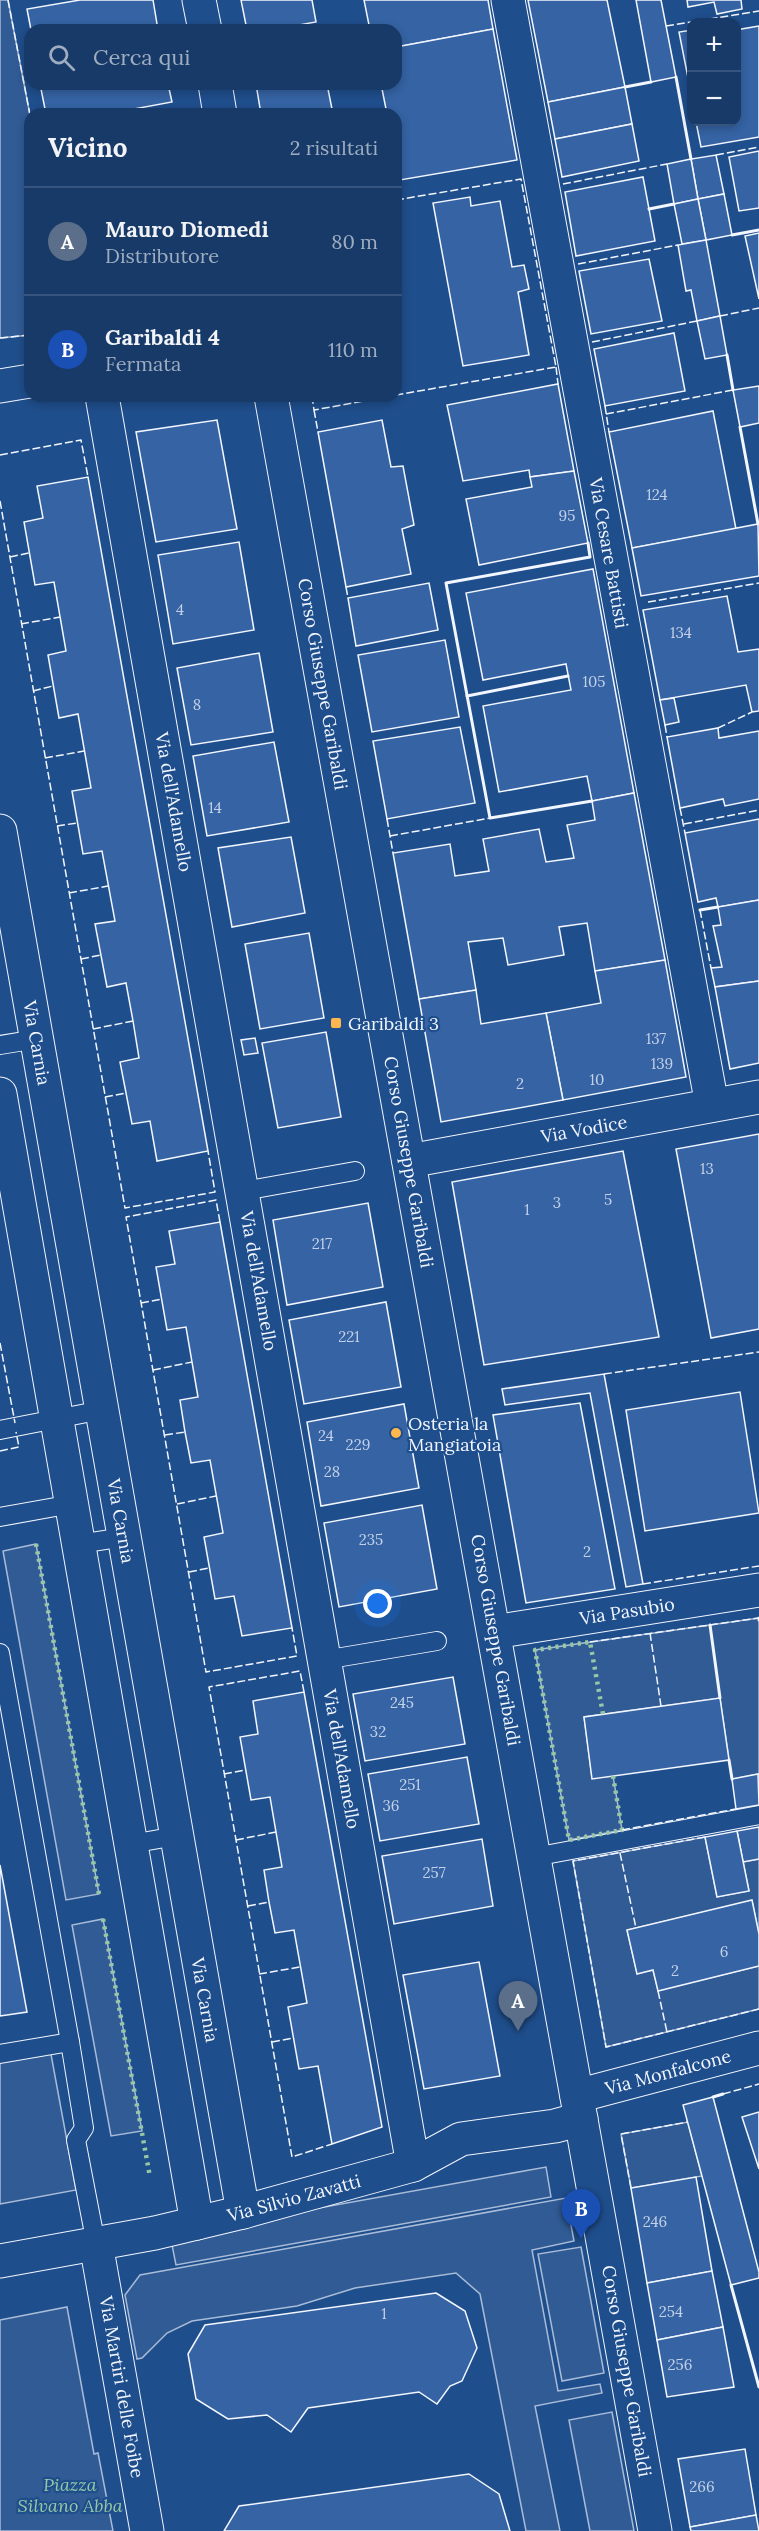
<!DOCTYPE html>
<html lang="it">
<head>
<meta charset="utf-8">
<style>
	:root { --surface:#173a69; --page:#244571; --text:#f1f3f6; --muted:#9eadc0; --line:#36547d; --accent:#ffb74d }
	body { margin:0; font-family:Lora,serif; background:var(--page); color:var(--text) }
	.controls { position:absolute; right:18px; top:18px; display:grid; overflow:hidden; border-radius:12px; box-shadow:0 3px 9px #0003 }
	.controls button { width:54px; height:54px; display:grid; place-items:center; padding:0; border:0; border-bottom:2px solid var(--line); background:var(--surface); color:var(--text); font:30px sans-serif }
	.you { position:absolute; left:378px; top:1604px; width:21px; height:21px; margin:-15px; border:4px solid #fff; border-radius:50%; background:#1a73e8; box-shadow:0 0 0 9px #1a73e833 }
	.badge { display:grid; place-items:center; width:39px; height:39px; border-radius:50%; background:var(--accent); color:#fff; font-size:20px; font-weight:700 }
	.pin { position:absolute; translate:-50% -50px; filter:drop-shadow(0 2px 3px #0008) }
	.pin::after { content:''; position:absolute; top:32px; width:21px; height:18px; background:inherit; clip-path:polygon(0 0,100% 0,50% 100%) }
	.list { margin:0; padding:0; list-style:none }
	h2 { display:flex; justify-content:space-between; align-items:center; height:78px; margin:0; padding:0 24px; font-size:26px }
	h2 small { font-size:20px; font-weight:400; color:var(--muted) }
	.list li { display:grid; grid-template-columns:39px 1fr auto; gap:18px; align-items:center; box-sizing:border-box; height:108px; padding:0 24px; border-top:2px solid var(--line) }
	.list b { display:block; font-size:22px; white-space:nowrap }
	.list p { margin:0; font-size:20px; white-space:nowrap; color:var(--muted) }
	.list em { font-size:20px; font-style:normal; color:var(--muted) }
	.icon { flex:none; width:33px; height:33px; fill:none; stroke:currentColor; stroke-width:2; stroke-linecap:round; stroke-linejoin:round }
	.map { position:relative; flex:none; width:759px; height:2531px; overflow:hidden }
	.search { position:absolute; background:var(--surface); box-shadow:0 3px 9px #0003; left:24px; top:24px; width:378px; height:66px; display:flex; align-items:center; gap:15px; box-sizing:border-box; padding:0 21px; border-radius:18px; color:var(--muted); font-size:22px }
	.panel { position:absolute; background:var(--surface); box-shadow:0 3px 9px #0003; left:24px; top:108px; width:378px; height:294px; border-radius:18px }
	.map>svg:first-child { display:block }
	.built { fill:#305b95; stroke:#a8bbd7; stroke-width:1.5 }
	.building { fill:#3563a3; stroke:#f2f6ff; stroke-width:1.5 }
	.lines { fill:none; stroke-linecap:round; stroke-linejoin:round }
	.service-casing { stroke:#f2f6ff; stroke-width:20 }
	.minor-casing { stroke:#f2f6ff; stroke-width:35 }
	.tertiary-casing { stroke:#f2f6ff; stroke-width:35 }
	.service { stroke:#1f4e8c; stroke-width:18 }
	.minor { stroke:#1f4e8c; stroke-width:33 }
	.tertiary { stroke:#1f4e8c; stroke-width:33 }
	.hedge { stroke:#97c8a6; stroke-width:4.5; stroke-dasharray:3 4.5; stroke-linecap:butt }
	.fence { stroke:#f2f6ff; stroke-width:1.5; stroke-dasharray:8 3; stroke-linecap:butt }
	.wall { stroke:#f2f6ff; stroke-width:3 }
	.poi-dot { fill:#ffb74d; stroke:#1f4e8c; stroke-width:2 }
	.labels { text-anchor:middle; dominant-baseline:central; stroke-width:4.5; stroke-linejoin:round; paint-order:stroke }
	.number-label { font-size:15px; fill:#c3d1e8 }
	.street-label { font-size:18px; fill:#f2f6ff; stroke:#1f4e8c }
	.poi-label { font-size:18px; fill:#f2f6ff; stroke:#1f4e8c; text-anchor:start }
	.park-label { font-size:18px; font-style:italic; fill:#97c8a6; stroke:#1f4e8c }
</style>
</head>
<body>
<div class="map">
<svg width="759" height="2531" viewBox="0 0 759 2531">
	<rect width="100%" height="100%" fill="#1f4e8c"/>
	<!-- built -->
	<g class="built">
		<polygon points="0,0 8,0 30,115 30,335 0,338"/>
		<polygon points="36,1544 99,1894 66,1900 3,1551"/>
		<polygon points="759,1618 759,1778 758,1774 732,1779 720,1698 584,1717 592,1778 613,1776 622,1830 569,1840 535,1650"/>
		<polygon points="705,1837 717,1897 749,1891 743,1862 759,1859 759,1934 752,1901 627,1930 637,1973 653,1970 658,1990 759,1966 759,2009 606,2047 573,1861"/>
		<polygon points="103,1919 142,2131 111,2136 72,1925"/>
		<polygon points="48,2038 76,2190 0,2204 0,2047"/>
		<polygon points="688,2122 702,2176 631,2188 621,2134"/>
		<polygon points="546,2167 551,2197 176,2265 170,2235"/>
		<polygon points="566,2198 574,2241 532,2250 558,2391 600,2384 602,2393 535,2406 560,2531 526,2531 480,2294 456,2273 355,2288 297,2306 192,2321 167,2333 142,2358 137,2359 125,2295 140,2275"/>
		<polygon points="581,2247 604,2373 562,2381 538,2254"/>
		<polygon points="67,2307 94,2454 98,2453 113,2531 0,2531 0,2320"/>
		<polygon points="612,2412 634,2531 590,2531 569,2420"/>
	</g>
	<!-- building -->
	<g class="building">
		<polygon points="80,0 153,0 158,30 31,30 27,9"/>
		<polygon points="241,0 312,0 316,22 271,30 247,30"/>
		<polygon points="364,0 488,0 493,29 396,47 396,30 370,30"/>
		<polygon points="528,0 607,0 625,87 548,102"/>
		<polygon points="636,0 661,0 676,77 651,82"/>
		<polygon points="687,0 741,0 742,9 717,14 714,2 688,7"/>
		<polygon points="759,26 759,137 701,147 696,122 736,122 736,30"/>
		<polygon points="493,29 517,160 400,180 396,160 396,114 387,114 381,84 396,84 396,47"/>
		<polygon points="692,30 692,98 679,32"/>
		<polygon points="40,84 168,84 172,102 107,114 46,114"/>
		<polygon points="256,84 327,84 333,114 261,114"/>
		<polygon points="625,87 632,124 555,139 548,102"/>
		<polygon points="632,124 639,161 562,177 555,139"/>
		<polygon points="759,151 759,208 739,211 729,157"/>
		<polygon points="716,155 724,194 698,199 691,159"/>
		<polygon points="691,159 698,199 674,204 667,164"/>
		<polygon points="643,177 655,241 576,256 565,192"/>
		<polygon points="724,194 732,235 706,240 698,199"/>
		<polygon points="470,197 471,206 500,201 512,267 524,265 529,289 518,292 529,355 463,366 433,203"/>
		<polygon points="698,199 706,240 682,244 674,204"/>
		<polygon points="759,233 759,299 745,236"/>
		<polygon points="706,240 720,316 697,321 691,290 686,291 678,245"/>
		<polygon points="649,259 662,321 591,334 579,271"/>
		<polygon points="720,316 727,355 705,359 697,321"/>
		<polygon points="674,333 685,391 605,406 594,349"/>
		<polygon points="558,384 574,471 530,477 529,470 463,481 447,405"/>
		<polygon points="759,386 759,423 740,427 733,390"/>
		<polygon points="713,411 736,529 632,548 609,432"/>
		<polygon points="217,420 237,529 156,542 136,432"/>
		<polygon points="382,420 391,467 403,466 414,525 402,529 411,574 346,587 318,432"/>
		<polygon points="574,471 588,543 479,565 466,499 532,487 530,477"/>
		<polygon points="88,477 208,1151 157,1161 150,1121 132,1124 120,1062 139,1058 133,1021 126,983 107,987 95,924 115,921 102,851 83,854 72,791 91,788 78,714 59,718 48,655 66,651 54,582 35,585 24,522 43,518 37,486"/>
		<polygon points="758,524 759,576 641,596 632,548"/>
		<polygon points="239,542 254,630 173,644 158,555"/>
		<polygon points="593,569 634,793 592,801 587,776 499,792 483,706 571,690 566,664 483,680 466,593"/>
		<polygon points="429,583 438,630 356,646 348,598"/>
		<polygon points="727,596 738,652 759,649 759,711 752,712 746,685 660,700 643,610"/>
		<polygon points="445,640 459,717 372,732 358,655"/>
		<polygon points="259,653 273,732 191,745 177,668"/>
		<polygon points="674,698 679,722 665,725 660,700"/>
		<polygon points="460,727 475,803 387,819 373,741"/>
		<polygon points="718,728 719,738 759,731 759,799 725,806 723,799 680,808 667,737"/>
		<polygon points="274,742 289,822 207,836 193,756"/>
		<polygon points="634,793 665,960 595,971 587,923 559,927 564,955 508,965 503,938 468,942 476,990 419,999 393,853 450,844 455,876 489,871 483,839 539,829 546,862 574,858 567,825 595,820 592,801"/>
		<polygon points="759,819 759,900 718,907 716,898 698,902 685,833"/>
		<polygon points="291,837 305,913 232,927 218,848"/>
		<polygon points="759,900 759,981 715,987 711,968 722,967 713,926 721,925 718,907"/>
		<polygon points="309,933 324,1018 260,1029 245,944"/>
		<polygon points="665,960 686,1077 563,1100 546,1013 601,1003 595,971"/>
		<polygon points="759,981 759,1063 730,1069 715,987"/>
		<polygon points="476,990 481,1024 546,1013 563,1100 441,1122 419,999"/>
		<polygon points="326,1032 341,1117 278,1128 262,1043"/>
		<polygon points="255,1038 258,1053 244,1055 241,1040"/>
		<polygon points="759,1134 759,1329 711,1338 676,1149"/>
		<polygon points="623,1151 659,1337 484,1365 452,1182"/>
		<polygon points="368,1203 383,1287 287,1305 273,1220"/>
		<polygon points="220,1222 292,1628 242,1636 234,1596 215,1599 204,1537 223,1533 210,1460 191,1463 185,1432 180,1400 198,1397 186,1327 167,1330 156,1267 175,1264 169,1231"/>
		<polygon points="386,1302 401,1387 304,1404 289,1320"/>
		<polygon points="604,1374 643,1584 626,1587 590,1393 505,1405 502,1389"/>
		<polygon points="740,1392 759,1513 645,1531 626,1410"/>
		<polygon points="580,1403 615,1589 526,1603 493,1415"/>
		<polygon points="404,1404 419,1488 321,1506 307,1422"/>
		<polygon points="422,1505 437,1589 339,1607 324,1523"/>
		<polygon points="453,1677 465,1744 365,1761 353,1694"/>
		<polygon points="304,1692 382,2127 332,2144 318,2066 299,2069 288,2007 307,2003 294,1930 275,1933 269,1902 264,1870 282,1867 270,1797 251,1800 240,1737 258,1734 253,1701"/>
		<polygon points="720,1698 729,1760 592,1779 584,1717"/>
		<polygon points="467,1757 479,1824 380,1841 368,1774"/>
		<polygon points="758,1774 759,1805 736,1809 732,1779"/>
		<polygon points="759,1827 759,1859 743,1862 737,1831"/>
		<polygon points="737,1831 749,1891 717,1897 705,1837"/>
		<polygon points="482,1839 493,1906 394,1924 382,1856"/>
		<polygon points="0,1865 27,2012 0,2016"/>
		<polygon points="752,1900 759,1934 759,1966 658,1991 653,1970 637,1974 627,1930"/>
		<polygon points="479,1962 500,2076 424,2089 403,1975"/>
		<polygon points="713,2097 759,2272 759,2278 731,2285 683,2105"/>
		<polygon points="759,2112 759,2169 742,2117"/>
		<polygon points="696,2177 712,2271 647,2283 631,2188"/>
		<polygon points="712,2271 723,2327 657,2340 647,2283"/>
		<polygon points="436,2293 465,2311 477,2348 462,2381 450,2386 437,2404 419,2392 308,2408 291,2432 267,2415 228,2419 196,2399 188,2354 205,2325"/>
		<polygon points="723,2327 734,2387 667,2397 657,2340"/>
		<polygon points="745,2449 756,2515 690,2527 678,2459"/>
		<polygon points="469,2474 499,2494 510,2531 224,2531 239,2506"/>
		<polygon points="756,2515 759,2531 691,2531 690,2527"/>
	</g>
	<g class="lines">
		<defs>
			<g id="service">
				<polyline points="0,1045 37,1039"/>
				<polyline points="243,1191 355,1171"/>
				<polyline points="0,1430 102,1410"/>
				<polyline points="0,1517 72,1504"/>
				<polyline points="79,1544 124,1537"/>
				<polyline points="0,1653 70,2042"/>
				<polyline points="324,1660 437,1641"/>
				<polyline points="131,1844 176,1836"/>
				<polyline points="534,1857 759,1815"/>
				<polyline points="0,2054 70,2042 84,2128 76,2140 96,2244"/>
			</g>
			<g id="minor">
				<polyline points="508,0 712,1105"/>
				<polyline points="0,386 30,381"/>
				<polyline points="102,396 413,2165"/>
				<polyline points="0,831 243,2212"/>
				<polyline points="0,1094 197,2223"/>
				<polyline points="409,1161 759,1097"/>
				<polyline points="494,1632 759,1590"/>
				<polyline points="577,2096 759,2048"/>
				<polyline points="96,2244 147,2531"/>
				<polyline points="0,2261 155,2233 243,2212 413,2165 461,2139 555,2126 581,2119"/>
			</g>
			<g id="tertiary">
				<polyline points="199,0 205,30"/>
				<polyline points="215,84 220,114"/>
				<polyline points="271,396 655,2531"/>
			</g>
		</defs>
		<!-- service casing -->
		<use href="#service" class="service-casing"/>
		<!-- minor casing -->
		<use href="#minor" class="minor-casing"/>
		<!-- tertiary casing -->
		<use href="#tertiary" class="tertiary-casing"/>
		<!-- service -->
		<use href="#service" class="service"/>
		<!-- minor -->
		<use href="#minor" class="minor"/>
		<!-- tertiary -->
		<use href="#tertiary" class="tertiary"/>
		<!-- hedge -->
		<g class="hedge">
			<polyline points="36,1544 99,1894"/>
			<polyline points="603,1714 590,1642 535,1650 569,1840 622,1830 613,1776"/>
			<polyline points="103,1919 150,2177"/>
		</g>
		<!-- fence -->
		<g class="fence">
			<polyline points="8,0 30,115"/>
			<polyline points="666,26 759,11"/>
			<polyline points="716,155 759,147"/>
			<polyline points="563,184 667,164"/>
			<polyline points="396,200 521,179 556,367 396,395"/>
			<polyline points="578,264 678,245"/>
			<polyline points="720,316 759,308"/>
			<polyline points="0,338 30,335"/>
			<polyline points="592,342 697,321"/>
			<polyline points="556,367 558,384"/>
			<polyline points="312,396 314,410 392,396"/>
			<polyline points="605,406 609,432"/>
			<polyline points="314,410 318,432"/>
			<polyline points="606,414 733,390"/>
			<polyline points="0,455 81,440 88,477"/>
			<polyline points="0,501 125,1208 215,1192 208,1151"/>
			<polyline points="10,557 29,553"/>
			<polyline points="346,587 348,598"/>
			<polyline points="648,602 759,583"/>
			<polyline points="21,624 60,617"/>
			<polyline points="33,691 53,686"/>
			<polyline points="665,725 667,737"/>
			<polyline points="718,728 752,712"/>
			<polyline points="45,758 84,751"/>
			<polyline points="680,808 685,833"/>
			<polyline points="387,819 393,853"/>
			<polyline points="684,824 759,810"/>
			<polyline points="57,826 77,823"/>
			<polyline points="390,836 490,818"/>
			<polyline points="69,893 108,886"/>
			<polyline points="700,910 711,968"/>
			<polyline points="81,959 101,955"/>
			<polyline points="93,1029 133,1021"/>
			<polyline points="105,1097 126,1093"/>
			<polyline points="220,1222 216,1200 126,1217 206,1672 297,1656 292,1628"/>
			<polyline points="141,1303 162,1299"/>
			<polyline points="0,1343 15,1423"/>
			<polyline points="153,1370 192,1362"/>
			<polyline points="604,1374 759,1352"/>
			<polyline points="165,1435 185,1432"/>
			<polyline points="0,1451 19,1447 16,1432"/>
			<polyline points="177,1504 216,1496"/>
			<polyline points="189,1572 209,1568"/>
			<polyline points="643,1584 759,1566"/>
			<polyline points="650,1633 661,1706"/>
			<polyline points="590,1642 759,1618"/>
			<polyline points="304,1692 300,1671 209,1687 292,2157 332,2144"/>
			<polyline points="224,1774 246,1770"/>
			<polyline points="622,1830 736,1809"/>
			<polyline points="705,1837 573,1861 606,2047 759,2009"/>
			<polyline points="236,1840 276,1832"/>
			<polyline points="620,1853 636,1928"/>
			<polyline points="248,1906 269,1902"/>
			<polyline points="259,1974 300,1967"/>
			<polyline points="658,1991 667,2032"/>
			<polyline points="272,2042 294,2038"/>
			<polyline points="723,2094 759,2084"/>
			<polyline points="631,2188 621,2134 688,2122"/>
		</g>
		<!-- wall -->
		<g class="wall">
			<polyline points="676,77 691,159"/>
			<polyline points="625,87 651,82"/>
			<polyline points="649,209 674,204"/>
			<polyline points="732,235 759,230"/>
			<polyline points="727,355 733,390"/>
			<polyline points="740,427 758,524"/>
			<polyline points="588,543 590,557 446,583 490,818 592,801"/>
			<polyline points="467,696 568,676"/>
			<polyline points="700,910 718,907"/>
			<polyline points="759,1618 759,1620"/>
			<polyline points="710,1625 720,1698"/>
			<polyline points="729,1760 732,1779"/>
			<polyline points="713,2097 723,2094"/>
			<polyline points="731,2285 759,2387"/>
		</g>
	</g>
	<!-- markers -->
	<g class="poi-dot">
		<rect x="330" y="1017" width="12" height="12" rx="3"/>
		<circle cx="396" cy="1433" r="6"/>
	</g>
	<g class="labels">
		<!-- number labels -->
		<g class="number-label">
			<text x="657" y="494">124</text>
			<text x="567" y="515">95</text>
			<text x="180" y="609">4</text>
			<text x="681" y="632">134</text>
			<text x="594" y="681">105</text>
			<text x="197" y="704">8</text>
			<text x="215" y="807">14</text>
			<text x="656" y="1038">137</text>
			<text x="662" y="1063">139</text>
			<text x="597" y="1079">10</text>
			<text x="520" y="1083">2</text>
			<text x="707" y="1168">13</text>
			<text x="608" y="1199">5</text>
			<text x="557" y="1202">3</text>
			<text x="527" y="1209">1</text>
			<text x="322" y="1243">217</text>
			<text x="349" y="1336">221</text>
			<text x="326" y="1435">24</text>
			<text x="358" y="1444">229</text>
			<text x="332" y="1471">28</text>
			<text x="371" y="1539">235</text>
			<text x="587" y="1551">2</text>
			<text x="402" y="1702">245</text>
			<text x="378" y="1731">32</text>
			<text x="410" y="1784">251</text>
			<text x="391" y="1805">36</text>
			<text x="434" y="1872">257</text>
			<text x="724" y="1951">6</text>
			<text x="675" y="1970">2</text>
			<text x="655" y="2221">246</text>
			<text x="671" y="2311">254</text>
			<text x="384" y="2313">1</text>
			<text x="680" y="2364">256</text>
			<text x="702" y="2486">266</text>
		</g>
		<!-- street labels -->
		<g class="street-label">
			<text transform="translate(609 553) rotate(80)">Via Cesare Battisti</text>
			<text transform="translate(323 684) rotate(80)">Corso Giuseppe Garibaldi</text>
			<text transform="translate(174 802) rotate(80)">Via dell'Adamello</text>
			<text transform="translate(37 1043) rotate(80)">Via Carnia</text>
			<text transform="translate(584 1129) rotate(-10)">Via Vodice</text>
			<text transform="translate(409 1162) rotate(80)">Corso Giuseppe Garibaldi</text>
			<text transform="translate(259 1281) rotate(80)">Via dell'Adamello</text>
			<text transform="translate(121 1521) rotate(80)">Via Carnia</text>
			<text transform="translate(627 1611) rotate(-9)">Via Pasubio</text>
			<text transform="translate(496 1640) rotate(80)">Corso Giuseppe Garibaldi</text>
			<text transform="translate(342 1759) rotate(80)">Via dell'Adamello</text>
			<text transform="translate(205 2000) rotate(80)">Via Carnia</text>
			<text transform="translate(668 2072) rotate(-15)">Via Monfalcone</text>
			<text transform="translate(294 2198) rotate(-15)">Via Silvio Zavatti</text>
			<text transform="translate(627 2371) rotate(80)">Corso Giuseppe Garibaldi</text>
			<text transform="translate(122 2387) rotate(80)">Via Martiri delle Foibe</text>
		</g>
		<!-- poi labels -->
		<g class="poi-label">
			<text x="348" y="1023">Garibaldi 3</text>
			<text x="408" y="1423">Osteria la<tspan x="408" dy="21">Mangiatoia</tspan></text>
		</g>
		<!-- park labels -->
		<g class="park-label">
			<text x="70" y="2484">Piazza<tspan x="70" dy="21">Silvano Abba</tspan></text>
		</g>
	</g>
</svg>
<div class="controls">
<button>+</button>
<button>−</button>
</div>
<div class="you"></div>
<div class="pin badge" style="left:518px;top:2031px;background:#5c6f8a">A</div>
<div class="pin badge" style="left:581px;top:2239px;background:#1a4fb4">B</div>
<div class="search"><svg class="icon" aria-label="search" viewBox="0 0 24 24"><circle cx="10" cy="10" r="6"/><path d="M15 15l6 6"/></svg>Cerca qui</div>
<section class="panel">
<h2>Vicino<small>2 risultati</small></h2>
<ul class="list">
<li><span class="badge" style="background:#5c6f8a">A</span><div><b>Mauro Diomedi</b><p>Distributore</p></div><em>80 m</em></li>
<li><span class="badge" style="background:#1a4fb4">B</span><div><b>Garibaldi 4</b><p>Fermata</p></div><em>110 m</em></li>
</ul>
</section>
</div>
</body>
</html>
